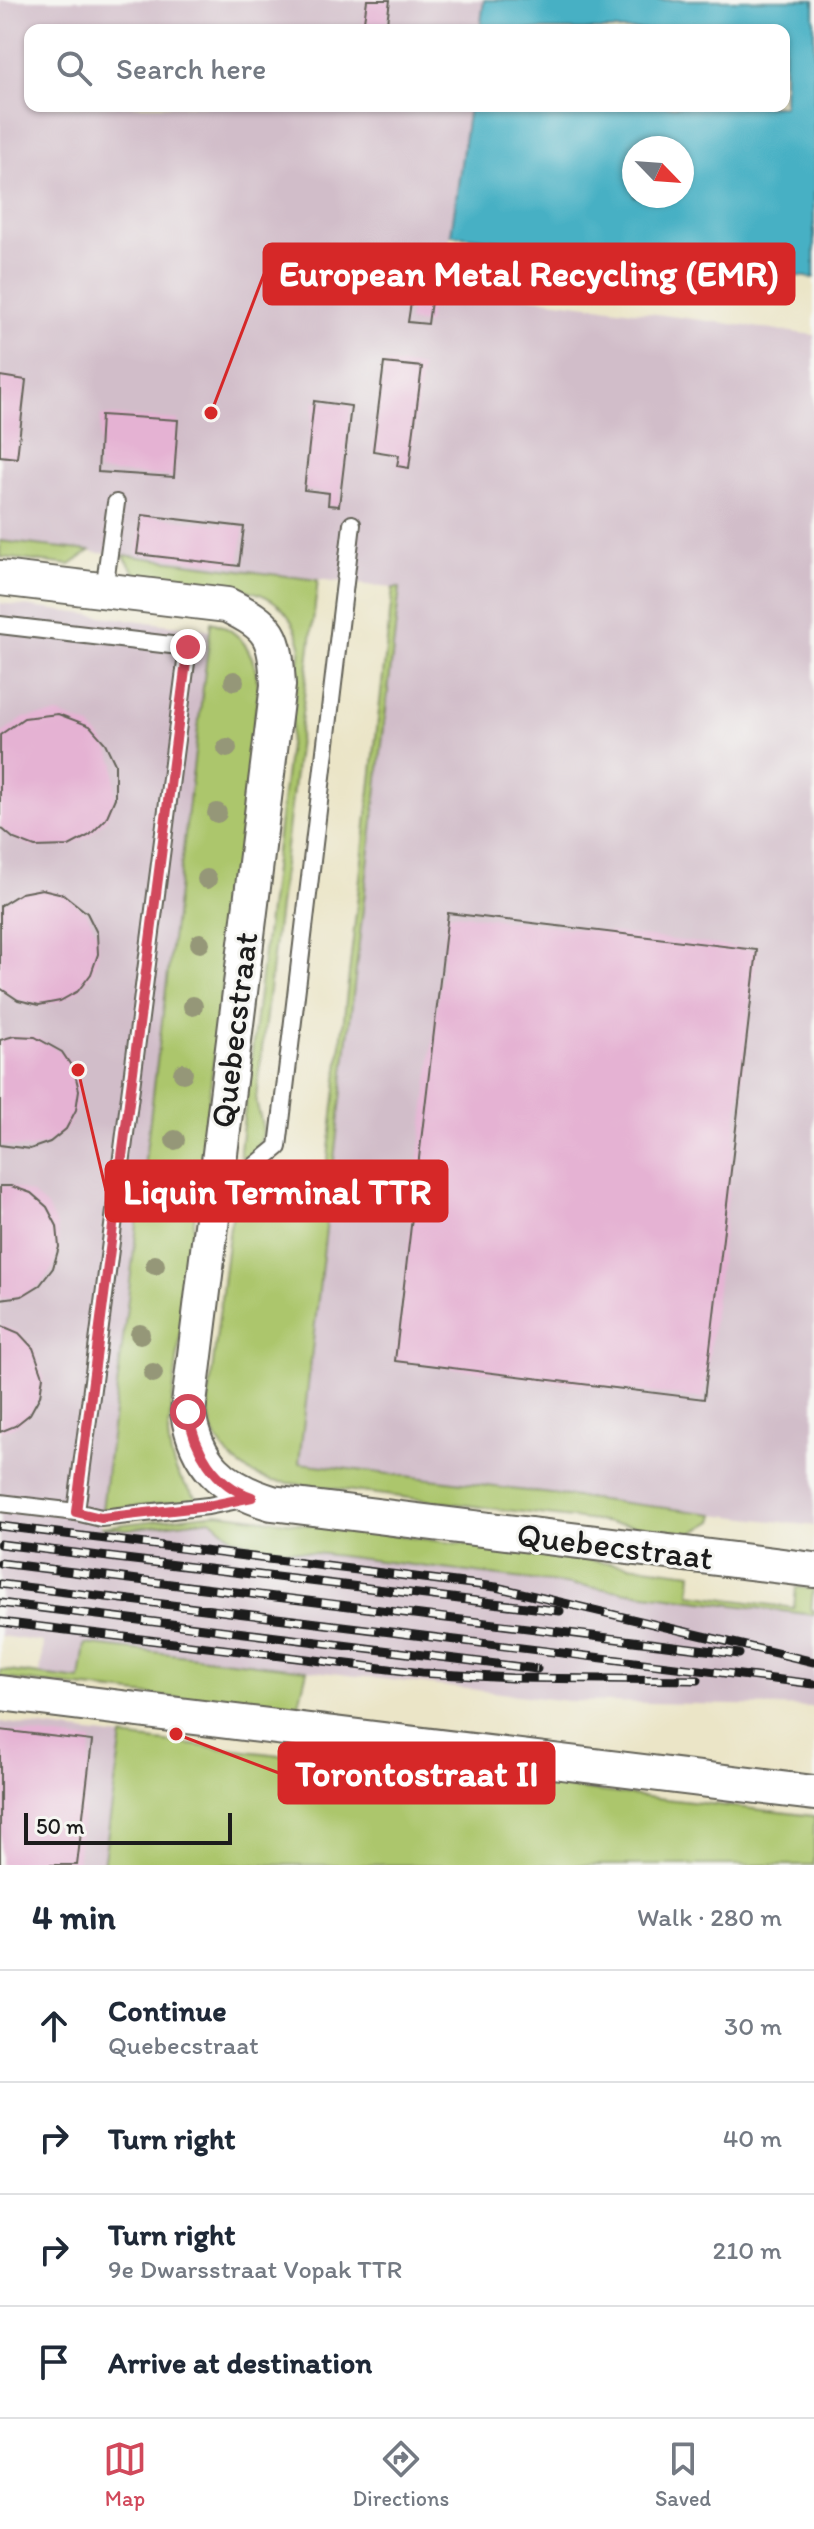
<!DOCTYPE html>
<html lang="en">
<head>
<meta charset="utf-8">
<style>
	:root { --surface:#fff; --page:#f2f2f3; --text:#1f2937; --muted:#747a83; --line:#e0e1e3; --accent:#d1495b }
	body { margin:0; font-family:Itim,sans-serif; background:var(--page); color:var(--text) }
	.compass { position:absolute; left:622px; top:136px; width:72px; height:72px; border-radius:50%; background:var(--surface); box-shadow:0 2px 6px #0004; rotate:115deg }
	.scale { position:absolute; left:24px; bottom:20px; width:208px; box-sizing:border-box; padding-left:8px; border:4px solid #1c1c1c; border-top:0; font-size:22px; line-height:28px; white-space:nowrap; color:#1c1c1c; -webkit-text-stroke:6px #f6f6f2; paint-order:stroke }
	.stop { position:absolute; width:24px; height:24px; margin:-18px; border:6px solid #d1495b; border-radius:50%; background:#fff }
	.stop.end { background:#d1495b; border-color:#fff; box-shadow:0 2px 8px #0008 }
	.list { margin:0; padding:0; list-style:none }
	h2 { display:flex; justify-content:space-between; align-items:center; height:104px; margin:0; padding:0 32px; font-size:34px }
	h2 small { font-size:26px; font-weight:400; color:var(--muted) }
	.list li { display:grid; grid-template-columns:52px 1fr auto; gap:24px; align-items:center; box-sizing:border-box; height:112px; padding:0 32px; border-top:2px solid var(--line) }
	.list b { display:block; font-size:30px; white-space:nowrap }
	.list p { margin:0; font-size:26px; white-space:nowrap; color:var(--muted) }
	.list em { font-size:26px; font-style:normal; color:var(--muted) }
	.icon { flex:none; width:44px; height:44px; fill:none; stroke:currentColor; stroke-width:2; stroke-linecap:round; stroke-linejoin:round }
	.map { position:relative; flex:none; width:814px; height:1865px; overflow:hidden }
	.search { position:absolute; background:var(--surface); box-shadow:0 2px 6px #0004; left:24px; right:24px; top:24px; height:88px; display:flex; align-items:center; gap:20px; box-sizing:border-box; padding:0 28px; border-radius:16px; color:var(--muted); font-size:30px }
	.sheet { height:552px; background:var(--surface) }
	nav { display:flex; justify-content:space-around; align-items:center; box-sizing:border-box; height:112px; border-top:2px solid var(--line); background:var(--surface); font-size:22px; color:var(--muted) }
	nav a { display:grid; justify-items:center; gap:4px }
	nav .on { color:var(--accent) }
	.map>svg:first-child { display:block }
	.industrial { fill:#d1bdc9 }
	.green { fill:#acc66c; stroke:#647144; stroke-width:2 }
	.water { fill:#46b0c4; stroke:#316670; stroke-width:2; fill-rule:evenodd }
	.building { fill:#e5b2d3 }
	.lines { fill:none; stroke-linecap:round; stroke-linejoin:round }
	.lane-casing { stroke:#646258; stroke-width:20 }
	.street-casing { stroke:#646258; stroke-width:38 }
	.lane { stroke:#fff; stroke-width:16 }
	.street { stroke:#fff; stroke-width:34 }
	.rail-casing { stroke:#1c1c1c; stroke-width:9 }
	.rail { stroke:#f6f6f2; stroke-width:6; stroke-dasharray:18; stroke-linecap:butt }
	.tree { fill:#959778 }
	.route { stroke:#d1495b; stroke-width:10 }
	.labels { text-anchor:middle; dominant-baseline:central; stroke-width:6; stroke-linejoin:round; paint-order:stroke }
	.street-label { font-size:34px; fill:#1c1c1c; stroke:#f6f6f2 }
	.leader { fill:none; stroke:#d62828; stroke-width:3 }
	.callout-dot { fill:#d62828; stroke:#f6f6f2; stroke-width:3 }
	.callout { fill:#d62828; stroke:#d62828; stroke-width:3 }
	.callout-label { font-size:36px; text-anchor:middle; font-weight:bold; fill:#fff }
</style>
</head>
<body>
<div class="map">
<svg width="814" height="1865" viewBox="0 0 814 1865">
	<rect width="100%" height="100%" fill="#f6f6f2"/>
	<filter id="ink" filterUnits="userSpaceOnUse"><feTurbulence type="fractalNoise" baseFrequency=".0125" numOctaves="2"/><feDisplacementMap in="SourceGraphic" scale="16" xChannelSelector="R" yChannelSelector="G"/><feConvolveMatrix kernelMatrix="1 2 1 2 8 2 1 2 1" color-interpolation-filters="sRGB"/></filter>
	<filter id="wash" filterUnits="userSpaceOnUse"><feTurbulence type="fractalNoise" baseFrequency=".006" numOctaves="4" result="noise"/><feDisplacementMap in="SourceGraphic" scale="32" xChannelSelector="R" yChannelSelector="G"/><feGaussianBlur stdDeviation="1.8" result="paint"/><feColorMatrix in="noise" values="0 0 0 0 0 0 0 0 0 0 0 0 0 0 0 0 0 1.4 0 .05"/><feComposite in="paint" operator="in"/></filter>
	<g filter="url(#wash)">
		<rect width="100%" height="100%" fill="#ebe5c7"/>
		<!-- industrial -->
		<g class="industrial">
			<polygon points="0,0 484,0 480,30 30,30 30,106 469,106 451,235 438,285 814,335 814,1526 299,1464 400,589 0,541"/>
			<polygon points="0,603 211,630 100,1527 127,1529 211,1519 232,1537 259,1546 814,1614 814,1707 568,1701 86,1644 81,1680 40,1676 43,1642 0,1636"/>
			<polygon points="0,1722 122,1737 103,1865 0,1865"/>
		</g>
		<!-- green -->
		<g class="green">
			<polygon points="0,541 90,551 70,565 0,557"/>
			<path d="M123,555L318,580L256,1099C261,1129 271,1131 250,1158L241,1157L240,1150L301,645C287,592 253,589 206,585C183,583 160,581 138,578Z"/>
			<path d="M393,588H400L299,1463L715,1514L713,1521L692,1533L272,1481C233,1470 205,1439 209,1397L230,1226L233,1215L247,1200L322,1211Z"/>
			<path d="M211,622C245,631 258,659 258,693L168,1436C170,1464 179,1482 200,1500L102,1510Z"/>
			<polygon points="217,1513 692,1573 690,1594 794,1608 796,1587 813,1589 811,1610 814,1610 814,1615 259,1546 232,1537 211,1519 127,1529 100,1527"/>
			<polygon points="85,1644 307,1670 297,1712 0,1678 0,1670 80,1680"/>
			<polygon points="122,1737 814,1816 814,1865 103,1865"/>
		</g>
		<!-- water -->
		<path class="water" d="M484,0H814V278L451,235L469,106H784V30H480ZM634,148H682V196H634Z"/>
		<g id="blocks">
			<!-- building -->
			<g class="building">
				<polygon points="367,0 390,0 386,30 363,28"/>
				<polygon points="414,283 433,286 428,324 408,322"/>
				<polygon points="384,363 422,367 409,468 397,466 399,455 373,451"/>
				<polygon points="0,376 26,380 17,458 0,456"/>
				<polygon points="314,401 351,406 339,506 328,505 329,493 304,490"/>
				<polygon points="101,415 178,420 174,477 98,472"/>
				<polygon points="142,515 244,527 239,566 137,554"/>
				<polygon points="58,714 90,726 105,743 115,764 115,798 106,819 90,835 69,846 35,847 14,839 0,827 0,735 24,718"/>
				<polygon points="42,889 63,894 87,913 97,933 98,954 91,974 78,991 60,1001 39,1005 18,1000 0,988 0,906 21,893"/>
				<polygon points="448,913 757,950 704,1399 395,1361"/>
				<polygon points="14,1036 35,1037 62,1052 74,1070 79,1090 76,1110 66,1129 50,1142 30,1149 0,1145 0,1040"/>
				<polygon points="0,1186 11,1186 31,1193 47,1207 57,1226 59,1247 53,1268 40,1285 22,1296 0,1299"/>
				<polygon points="0,1325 19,1333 33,1348 43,1376 40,1396 30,1414 15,1426 0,1432"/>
				<polygon points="0,1730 92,1741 77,1865 0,1865"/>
			</g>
		</g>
	</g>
	<g filter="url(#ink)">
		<use href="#blocks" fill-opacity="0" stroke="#646258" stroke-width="2"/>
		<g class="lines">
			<defs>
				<g id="lane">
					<polyline points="104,590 116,503"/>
					<polyline points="0,625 188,647 76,1512"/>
					<polyline points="217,1197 278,1147 352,524"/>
					<polyline points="0,1503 76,1512 101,1518 208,1506 248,1498"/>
				</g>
				<g id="street">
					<path d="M0,578L227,605C272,627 275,635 278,685L188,1412C196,1464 222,1488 272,1503L814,1570"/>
					<polyline points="0,1693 814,1793"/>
				</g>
			</defs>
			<!-- lane casing -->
			<use href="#lane" class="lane-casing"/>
			<!-- street casing -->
			<use href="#street" class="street-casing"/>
			<!-- lane -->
			<use href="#lane" class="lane"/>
			<!-- street -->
			<use href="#street" class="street"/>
			<defs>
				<g id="rail">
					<polyline points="0,1526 496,1587 814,1662"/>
					<polyline points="0,1544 560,1611"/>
					<polyline points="0,1563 739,1654"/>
					<polyline points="0,1584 814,1684"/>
					<polyline points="0,1603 537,1669"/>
					<polyline points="0,1622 422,1673 512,1678 698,1680"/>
				</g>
			</defs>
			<!-- rail casing -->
			<use href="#rail" class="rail-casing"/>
			<!-- rail -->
			<use href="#rail" class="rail"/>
		</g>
		<!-- trees -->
		<g class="tree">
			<circle cx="234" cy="681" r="10"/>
			<circle cx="227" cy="748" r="10"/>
			<circle cx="217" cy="813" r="10"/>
			<circle cx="207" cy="879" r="10"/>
			<circle cx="200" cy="943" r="10"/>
			<circle cx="193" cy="1006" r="10"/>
			<circle cx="183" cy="1073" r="10"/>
			<circle cx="175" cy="1140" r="10"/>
			<circle cx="155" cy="1265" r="10"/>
			<circle cx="140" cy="1334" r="10"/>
			<circle cx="153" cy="1373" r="10"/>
		</g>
	</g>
	<g class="lines" filter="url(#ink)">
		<!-- route -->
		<path class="route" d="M188,647L76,1512L101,1518L208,1506L252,1497C214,1485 194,1449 188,1412"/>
	</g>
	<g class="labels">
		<!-- street labels -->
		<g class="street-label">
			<text transform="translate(234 1030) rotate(-83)">Quebecstraat</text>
			<text transform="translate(615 1546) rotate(7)">Quebecstraat</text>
		</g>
	</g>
	<!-- callouts -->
	<path class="leader" d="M211 413L264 274M78 1070L106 1191M176 1734L279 1773"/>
	<g class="callout-dot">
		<circle cx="211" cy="413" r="8"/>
		<circle cx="78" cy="1070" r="8"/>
		<circle cx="176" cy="1734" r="8"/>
	</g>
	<g class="callout">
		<rect x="264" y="244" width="530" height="60" rx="8"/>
		<rect x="106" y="1161" width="341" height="60" rx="8"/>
		<rect x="279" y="1743" width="275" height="60" rx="8"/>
	</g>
	<g class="callout-label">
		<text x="529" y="286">European Metal Recycling (EMR)</text>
		<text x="277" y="1204">Liquin Terminal TTR</text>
		<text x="417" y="1786">Torontostraat II</text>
	</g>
</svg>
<svg class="compass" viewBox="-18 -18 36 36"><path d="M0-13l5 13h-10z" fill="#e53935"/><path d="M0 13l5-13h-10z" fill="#747a83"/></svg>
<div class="scale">50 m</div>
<div class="stop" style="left:188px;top:1412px"></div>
<div class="stop end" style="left:188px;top:647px"></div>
<div class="search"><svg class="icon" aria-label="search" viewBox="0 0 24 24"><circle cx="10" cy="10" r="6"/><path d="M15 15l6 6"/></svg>Search here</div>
</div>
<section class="sheet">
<h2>4 min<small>Walk · 280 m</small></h2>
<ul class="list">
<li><svg class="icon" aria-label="ahead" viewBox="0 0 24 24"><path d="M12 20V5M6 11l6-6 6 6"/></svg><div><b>Continue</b><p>Quebecstraat</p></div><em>30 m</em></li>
<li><svg class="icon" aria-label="right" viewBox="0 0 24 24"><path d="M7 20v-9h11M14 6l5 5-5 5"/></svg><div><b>Turn right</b></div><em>40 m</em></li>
<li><svg class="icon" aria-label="right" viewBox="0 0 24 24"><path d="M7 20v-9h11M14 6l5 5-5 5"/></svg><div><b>Turn right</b><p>9e Dwarsstraat Vopak TTR</p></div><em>210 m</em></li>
<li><svg class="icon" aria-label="arrive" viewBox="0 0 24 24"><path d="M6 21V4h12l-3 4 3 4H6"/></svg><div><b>Arrive at destination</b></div></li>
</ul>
</section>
<nav>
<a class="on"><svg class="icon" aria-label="map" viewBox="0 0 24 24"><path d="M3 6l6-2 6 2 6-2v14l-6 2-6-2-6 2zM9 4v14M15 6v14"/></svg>Map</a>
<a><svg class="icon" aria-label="directions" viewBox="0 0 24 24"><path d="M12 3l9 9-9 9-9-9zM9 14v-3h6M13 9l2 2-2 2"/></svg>Directions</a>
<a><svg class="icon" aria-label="saved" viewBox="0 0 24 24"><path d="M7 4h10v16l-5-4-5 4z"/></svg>Saved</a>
</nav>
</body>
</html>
